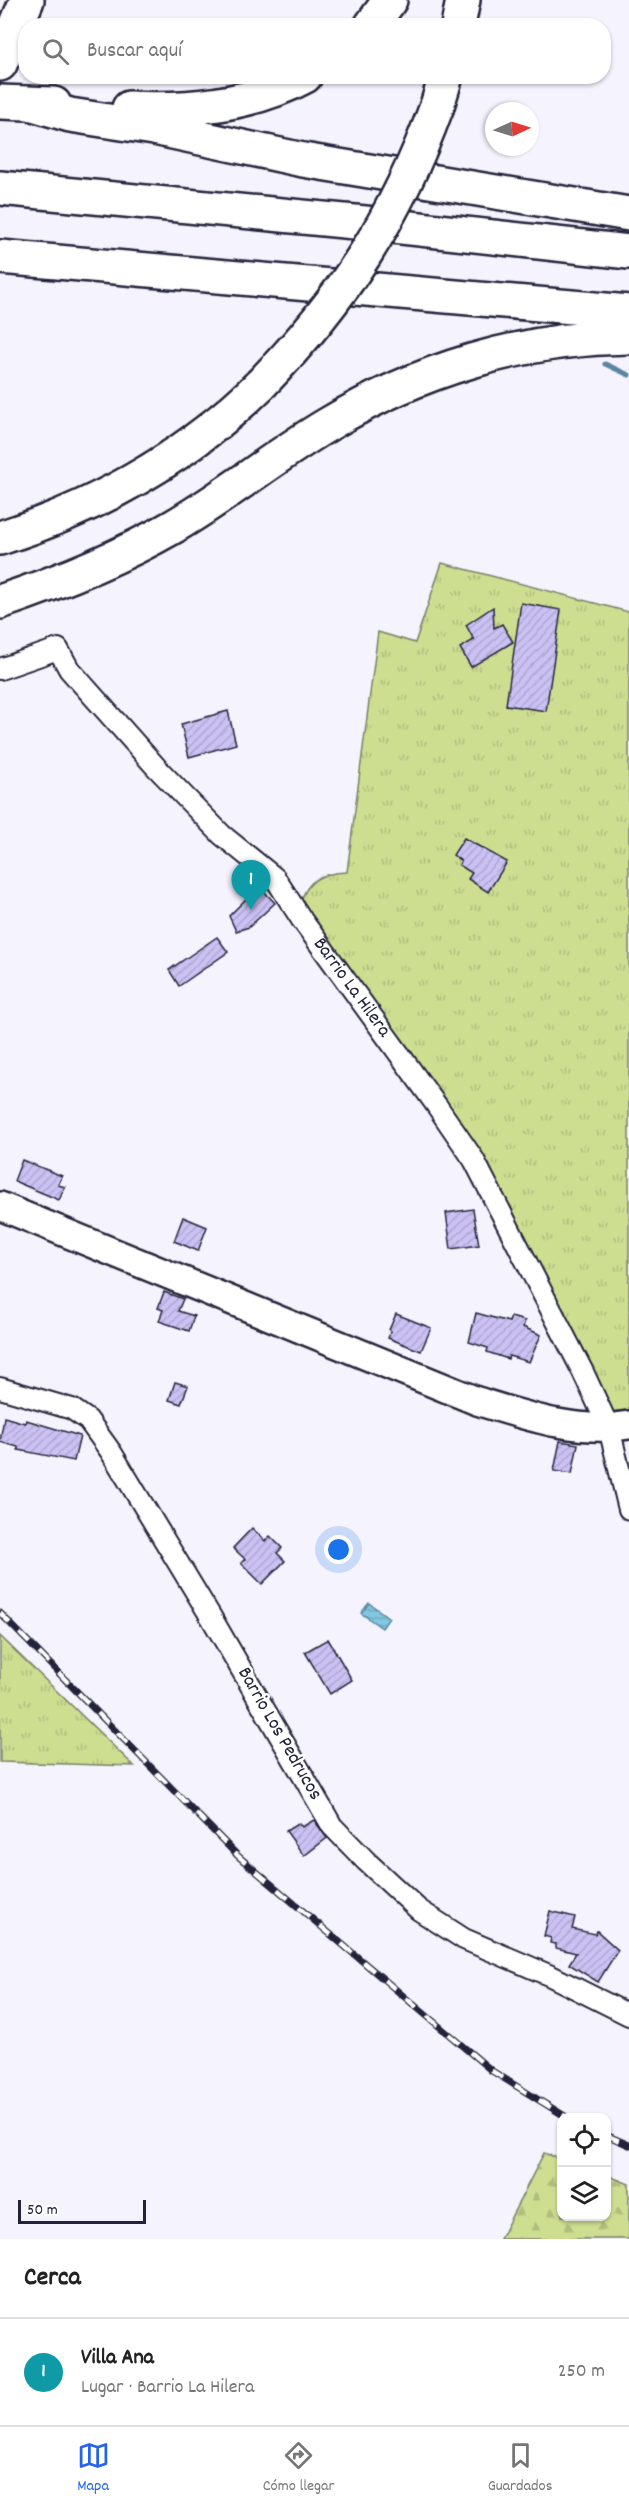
<!DOCTYPE html>
<html lang="es">
<head>
<meta charset="utf-8">
<style>
	:root { --surface:#fff; --page:#f2f2f2; --text:#222; --muted:#767676; --line:#e0e0e0; --accent:#2563eb }
	body { margin:0; font-family:Dekko,sans-serif; background:var(--page); color:var(--text) }
	.controls { position:absolute; right:18px; bottom:18px; display:grid; overflow:hidden; border-radius:12px; box-shadow:0 2px 4px #0004 }
	.controls button { width:54px; height:54px; display:grid; place-items:center; padding:0; border:0; border-bottom:2px solid var(--line); background:var(--surface); color:var(--text); font:30px sans-serif }
	.compass { position:absolute; left:485px; top:102px; width:54px; height:54px; border-radius:50%; background:var(--surface); box-shadow:0 2px 4px #0004; rotate:86deg }
	.scale { position:absolute; left:18px; bottom:15px; width:128px; box-sizing:border-box; padding-left:6px; border:3px solid #22223b; border-top:0; font-size:16px; line-height:21px; white-space:nowrap; color:#22223b; -webkit-text-stroke:4px #fff; paint-order:stroke }
	.you { position:absolute; left:339px; top:1550px; width:21px; height:21px; margin:-15px; border:4px solid #fff; border-radius:50%; background:#1a73e8; box-shadow:0 0 0 9px #1a73e833 }
	.badge { display:grid; place-items:center; width:39px; height:39px; border-radius:50%; background:var(--accent); color:#fff; font-size:20px; font-weight:700 }
	.pin { position:absolute; translate:-50% -50px; filter:drop-shadow(0 2px 3px #0008) }
	.pin::after { content:''; position:absolute; top:32px; width:21px; height:18px; background:inherit; clip-path:polygon(0 0,100% 0,50% 100%) }
	.list { margin:0; padding:0; list-style:none }
	h2 { display:flex; justify-content:space-between; align-items:center; height:78px; margin:0; padding:0 24px; font-size:26px }
	h2 small { font-size:20px; font-weight:400; color:var(--muted) }
	.list li { display:grid; grid-template-columns:39px 1fr auto; gap:18px; align-items:center; box-sizing:border-box; height:108px; padding:0 24px; border-top:2px solid var(--line) }
	.list b { display:block; font-size:22px; white-space:nowrap }
	.list p { margin:0; font-size:20px; white-space:nowrap; color:var(--muted) }
	.list em { font-size:20px; font-style:normal; color:var(--muted) }
	.icon { flex:none; width:33px; height:33px; fill:none; stroke:currentColor; stroke-width:2; stroke-linecap:round; stroke-linejoin:round }
	.map { position:relative; flex:none; width:629px; height:2239px; overflow:hidden }
	.search { position:absolute; background:var(--surface); box-shadow:0 2px 4px #0004; left:18px; right:18px; top:18px; height:66px; display:flex; align-items:center; gap:15px; box-sizing:border-box; padding:0 21px; border-radius:24px; color:var(--muted); font-size:22px }
	.sheet { height:186px; background:var(--surface) }
	nav { display:flex; justify-content:space-around; align-items:center; box-sizing:border-box; height:84px; border-top:2px solid var(--line); background:var(--surface); font-size:16px; color:var(--muted) }
	nav a { display:grid; justify-items:center; gap:3px }
	nav .on { color:var(--accent) }
	.map>svg:first-child { display:block }
	.grass { fill:url(#grass-tufts); stroke:#788066; stroke-width:1.5 }
	.forest { fill:url(#forest-firs); stroke:#788066; stroke-width:1.5 }
	.water { fill:url(#water-rules); stroke:#5a859f; stroke-width:1.5 }
	.lines { fill:none; stroke-linecap:round; stroke-linejoin:round }
	.stream { stroke:#5a859f; stroke-width:5 }
	.building { fill:url(#building-hatch); stroke:#22223b; stroke-width:1.5 }
	.street-casing { stroke:#22223b; stroke-width:24 }
	.secondary-casing { stroke:#22223b; stroke-width:32 }
	.highway-casing { stroke:#22223b; stroke-width:38 }
	.street { stroke:#fff; stroke-width:20 }
	.secondary { stroke:#fff; stroke-width:27 }
	.highway { stroke:#fff; stroke-width:33 }
	.rail-casing { stroke:#22223b; stroke-width:7 }
	.rail { stroke:#fff; stroke-width:4.5; stroke-dasharray:14; stroke-linecap:butt }
	.highway-bridge-casing { stroke:#22223b; stroke-width:38; stroke-linecap:butt }
	.highway-bridge { stroke:#fff; stroke-width:33 }
	.labels { text-anchor:middle; dominant-baseline:central; stroke-width:5; stroke-linejoin:round; paint-order:stroke }
	.street-label { font-size:20px; fill:#22223b; stroke:#fff }
</style>
</head>
<body>
<div class="map">
<svg width="629" height="2239" viewBox="0 0 629 2239">
	<defs>
		<pattern id="grass-tufts" width="24" height="20" patternUnits="userSpaceOnUse" patternTransform="scale(1.5)"><rect width="24" height="20" fill="#cdde91"/><path d="M3 7l-1-3M5 7V3M7 7l1-3M15 17l-1-3M17 17v-4M19 17l1-3" fill="none" stroke="#b0be7e"/></pattern>
		<pattern id="forest-firs" width="22" height="20" patternUnits="userSpaceOnUse" patternTransform="scale(1.5)"><rect width="22" height="20" fill="#cdde91"/><path d="M5 1l3.5 6h-7zM16 11l3.5 6h-7z" fill="#b0be7e"/></pattern>
		<pattern id="water-rules" width="6" height="5" patternUnits="userSpaceOnUse" patternTransform="scale(1.5)"><rect width="6" height="5" fill="#80c7e1"/><path d="M0 2.5h6" fill="none" stroke="#6eabc2"/></pattern>
		<pattern id="building-hatch" width="6" height="6" patternUnits="userSpaceOnUse" patternTransform="scale(1.5)"><rect width="6" height="6" fill="#cbc1f3"/><path d="M-1 1l2-2M0 6l6-6M5 7l2-2" fill="none" stroke="#aea6d1"/></pattern>
	</defs>
	<rect width="100%" height="100%" fill="#f5f3fd"/>
	<filter id="ink" filterUnits="userSpaceOnUse"><feTurbulence type="fractalNoise" baseFrequency=".0167" numOctaves="2"/><feDisplacementMap in="SourceGraphic" scale="12" xChannelSelector="R" yChannelSelector="G"/><feConvolveMatrix kernelMatrix="1 2 1 2 8 2 1 2 1" color-interpolation-filters="sRGB"/></filter>
	<g filter="url(#ink)">
		<!-- grass -->
		<g class="grass">
			<path d="M442,563L629,612V1417L617,1419L481,1165L299,906C307,879 321,873 347,872L378,632L415,643Z"/>
			<polygon points="0,1636 134,1766 0,1762"/>
		</g>
		<!-- forest -->
		<polygon class="forest" points="544,2153 561,2159 562,2216 606,2216 607,2175 629,2184 629,2239 500,2239"/>
		<!-- water -->
		<polygon class="water" points="369,1603 389,1618 382,1628 361,1613"/>
		<g class="lines">
			<!-- stream -->
			<polyline class="stream" points="605,364 629,375"/>
		</g>
		<!-- building -->
		<g class="building">
			<polygon points="521,603 561,610 546,711 506,705"/>
			<polygon points="493,607 494,628 502,624 513,642 471,667 460,648 474,640 466,625"/>
			<polygon points="228,711 236,744 189,757 181,724"/>
			<polygon points="464,838 507,862 488,892 468,879 472,873 459,865 461,861 453,855"/>
			<polygon points="259,886 275,903 249,927 236,931 229,916"/>
			<polygon points="217,937 228,952 179,986 169,970"/>
			<polygon points="22,1160 62,1176 58,1185 65,1187 59,1200 14,1181"/>
			<polygon points="473,1209 479,1245 451,1249 446,1213"/>
			<polygon points="183,1217 207,1227 198,1251 174,1241"/>
			<polygon points="164,1292 183,1299 178,1311 194,1316 189,1331 159,1321 163,1310 158,1308"/>
			<polygon points="476,1313 509,1322 511,1317 525,1321 523,1327 541,1335 529,1362 509,1356 508,1359 487,1352 488,1348 469,1342"/>
			<polygon points="396,1314 431,1328 421,1351 388,1338 391,1331 389,1330"/>
			<polygon points="175,1382 188,1386 181,1404 169,1400"/>
			<polygon points="4,1417 25,1423 26,1420 80,1436 74,1461 18,1450 18,1447 0,1442"/>
			<polygon points="560,1441 578,1444 572,1474 554,1471"/>
			<polygon points="252,1528 265,1541 270,1536 282,1548 277,1553 285,1561 262,1584 241,1563 245,1559 233,1548"/>
			<polygon points="328,1639 352,1680 330,1694 305,1652"/>
			<polygon points="314,1820 327,1838 304,1856 286,1831 299,1823 302,1827"/>
			<polygon points="550,1911 575,1917 572,1929 595,1934 597,1931 618,1950 598,1982 569,1964 576,1953 556,1948 556,1944 550,1943 551,1938 544,1936"/>
		</g>
		<g class="lines">
			<defs>
				<g id="street">
					<path id="s1" d="M0,669L58,649L69,669L156,767L222,835L275,878L302,920L437,1106L474,1160L583,1372L609,1428L629,1509"/>
					<polyline points="0,1388 72,1409 88,1420 111,1452 211,1617 332,1826 366,1861 419,1910 464,1939 551,1976 629,2015"/>
				</g>
				<path id="secondary" d="M0,1206L477,1401C526,1416 578,1434 629,1425"/>
				<g id="highway">
					<polyline points="371,26 390,0"/>
					<polyline points="458,26 463,0"/>
					<polyline points="0,64 27,0"/>
					<polyline points="0,102 54,104"/>
					<polyline points="33,104 70,115 154,128 303,160 629,214"/>
					<polyline points="437,106 446,76"/>
					<path d="M129,108C189,111 252,105 305,76"/>
					<polyline points="0,188 365,223 629,252"/>
					<polyline points="0,257 629,312"/>
					<path d="M0,538C98,507 188,456 261,384"/>
					<path d="M0,602C59,582 117,559 171,528C225,497 273,457 327,425C418,370 522,338 629,337"/>
				</g>
			</defs>
			<!-- street casing -->
			<use href="#street" class="street-casing"/>
			<!-- secondary casing -->
			<use href="#secondary" class="secondary-casing"/>
			<!-- highway casing -->
			<use href="#highway" class="highway-casing"/>
			<!-- street -->
			<use href="#street" class="street"/>
			<!-- secondary -->
			<use href="#secondary" class="secondary"/>
			<!-- highway -->
			<use href="#highway" class="highway"/>
			<defs>
				<g id="rail">
					<polyline points="0,1613 238,1856 492,2071 568,2118"/>
					<polyline points="606,2135 629,2145"/>
				</g>
			</defs>
			<!-- rail casing -->
			<use href="#rail" class="rail-casing"/>
			<!-- rail -->
			<use href="#rail" class="rail"/>
			<defs>
				<path id="highway-bridge" d="M261,384C344,298 396,218 437,106"/>
			</defs>
			<!-- highway-bridge casing -->
			<use href="#highway-bridge" class="highway-bridge-casing"/>
			<!-- highway-bridge -->
			<use href="#highway-bridge" class="highway-bridge"/>
		</g>
	</g>
	<g class="labels">
		<!-- street labels -->
		<g class="street-label">
			<text stroke="none"><textPath href="#s1" startOffset="512">Barrio La Hilera</textPath></text>
			<text transform="translate(279 1734) rotate(60)">Barrio Los Pedrucos</text>
		</g>
	</g>
</svg>
<div class="controls">
<button><svg class="icon" aria-label="locate" viewBox="0 0 24 24"><circle cx="12" cy="12" r="6"/><path d="M12 2v4M12 18v4M2 12h4M18 12h4"/></svg></button>
<button><svg class="icon" aria-label="layers" viewBox="0 0 24 24"><path d="M12 4l9 5-9 5-9-5zM3 14l9 5 9-5"/></svg></button>
</div>
<svg class="compass" viewBox="-18 -18 36 36"><path d="M0-13l5 13h-10z" fill="#e53935"/><path d="M0 13l5-13h-10z" fill="#767676"/></svg>
<div class="scale">50 m</div>
<div class="you"></div>
<div class="pin badge" style="left:251px;top:910px;background:#0f9aa8">1</div>
<div class="search"><svg class="icon" aria-label="search" viewBox="0 0 24 24"><circle cx="10" cy="10" r="6"/><path d="M15 15l6 6"/></svg>Buscar aquí</div>
</div>
<section class="sheet">
<h2>Cerca<small></small></h2>
<ul class="list">
<li><span class="badge" style="background:#0f9aa8">1</span><div><b>Villa Ana</b><p>Lugar · Barrio La Hilera</p></div><em>250 m</em></li>
</ul>
</section>
<nav>
<a class="on"><svg class="icon" aria-label="map" viewBox="0 0 24 24"><path d="M3 6l6-2 6 2 6-2v14l-6 2-6-2-6 2zM9 4v14M15 6v14"/></svg>Mapa</a>
<a><svg class="icon" aria-label="directions" viewBox="0 0 24 24"><path d="M12 3l9 9-9 9-9-9zM9 14v-3h6M13 9l2 2-2 2"/></svg>Cómo llegar</a>
<a><svg class="icon" aria-label="saved" viewBox="0 0 24 24"><path d="M7 4h10v16l-5-4-5 4z"/></svg>Guardados</a>
</nav>
</body>
</html>
